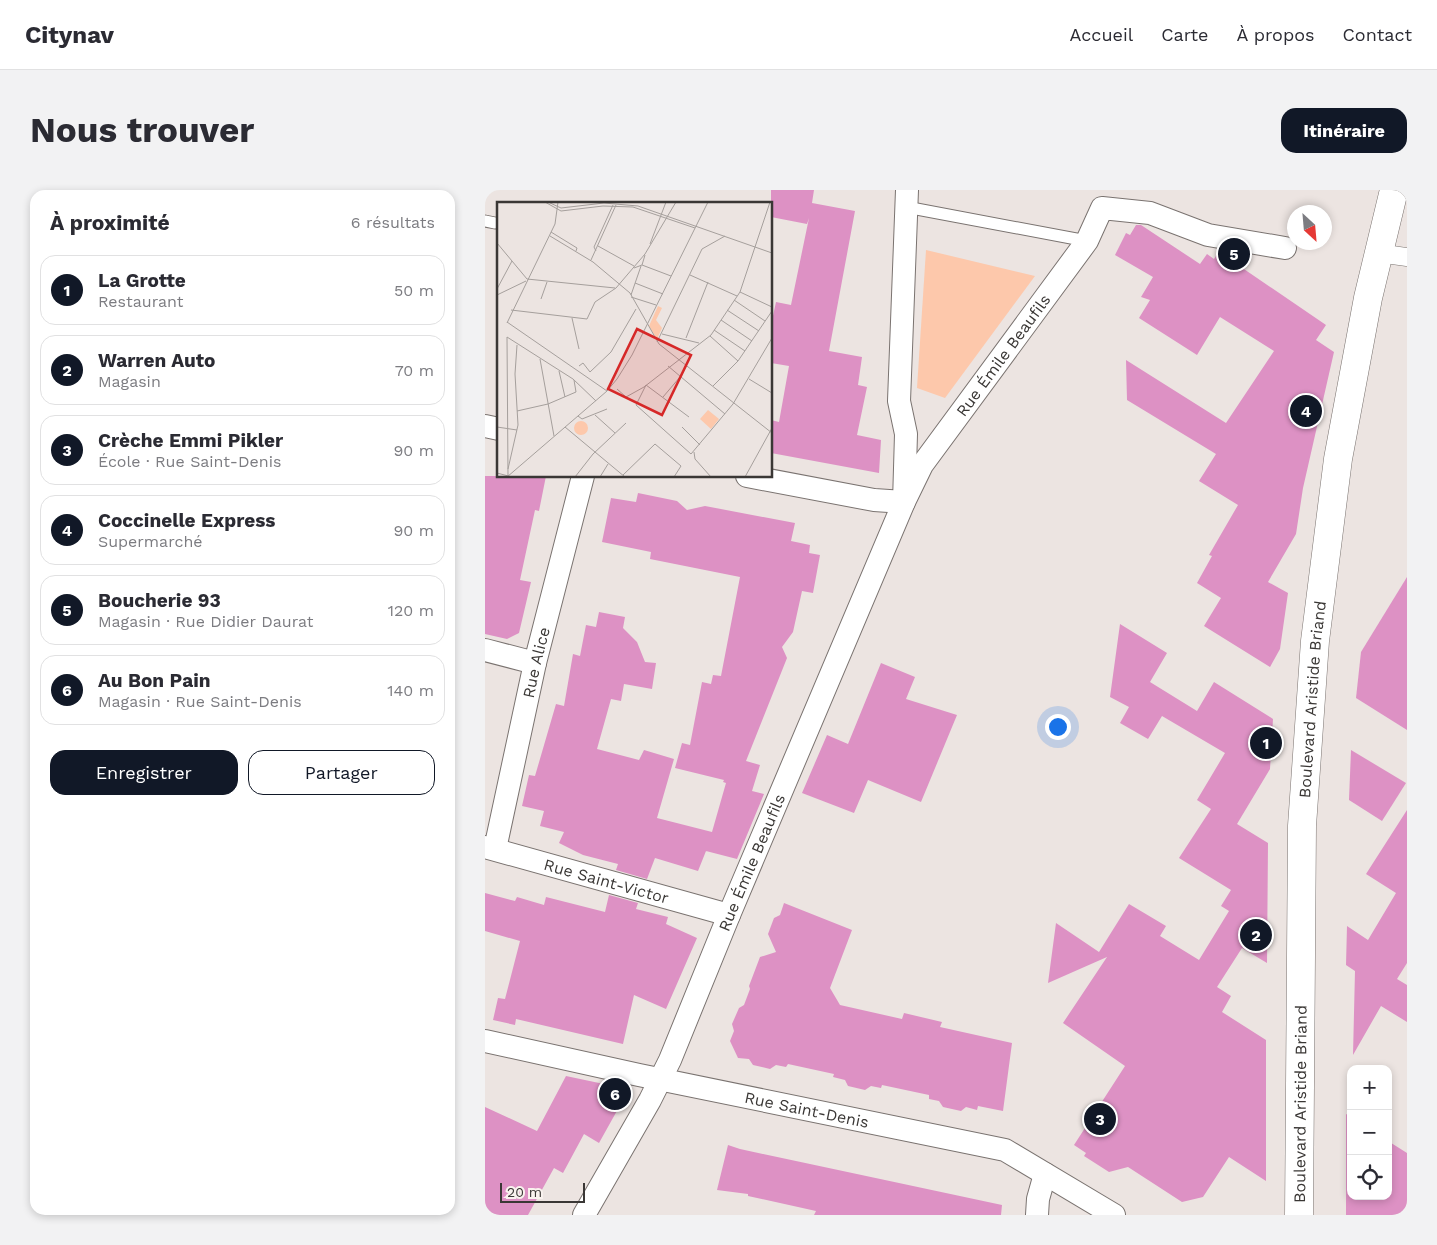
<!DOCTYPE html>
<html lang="fr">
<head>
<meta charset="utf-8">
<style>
	:root { --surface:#fff; --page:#f2f2f3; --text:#2b2b33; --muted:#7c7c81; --line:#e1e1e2; --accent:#111827 }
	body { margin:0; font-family:"Work Sans",sans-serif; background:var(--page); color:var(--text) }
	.controls { position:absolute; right:15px; bottom:15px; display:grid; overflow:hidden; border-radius:10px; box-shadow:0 2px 8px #0003 }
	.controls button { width:45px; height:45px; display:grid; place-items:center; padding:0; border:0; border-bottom:1px solid var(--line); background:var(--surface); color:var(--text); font:25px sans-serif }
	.compass { position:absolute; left:802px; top:15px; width:45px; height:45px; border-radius:50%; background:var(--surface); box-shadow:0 2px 8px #0003; rotate:154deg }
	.scale { position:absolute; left:15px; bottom:12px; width:85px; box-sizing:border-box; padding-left:5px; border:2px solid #3a3735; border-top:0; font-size:14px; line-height:18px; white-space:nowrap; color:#3a3735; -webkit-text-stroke:4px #f9f2ee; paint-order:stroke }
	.you { position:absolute; left:572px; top:536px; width:18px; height:18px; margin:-12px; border:4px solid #fff; border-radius:50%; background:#1a73e8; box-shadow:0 0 0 8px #1a73e833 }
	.badge { display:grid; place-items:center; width:32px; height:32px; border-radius:50%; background:var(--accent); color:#fff; font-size:16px; font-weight:700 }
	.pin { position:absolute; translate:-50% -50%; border:2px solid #fff; box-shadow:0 1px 5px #0006 }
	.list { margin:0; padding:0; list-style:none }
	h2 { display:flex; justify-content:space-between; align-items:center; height:65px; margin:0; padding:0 20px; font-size:21px }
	h2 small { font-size:16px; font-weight:400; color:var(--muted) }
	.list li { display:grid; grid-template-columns:32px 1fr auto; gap:15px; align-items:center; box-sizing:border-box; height:70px; margin:0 10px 10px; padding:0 10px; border:1px solid var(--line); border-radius:15px }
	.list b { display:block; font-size:19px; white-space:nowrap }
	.list p { margin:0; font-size:16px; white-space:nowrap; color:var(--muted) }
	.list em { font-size:16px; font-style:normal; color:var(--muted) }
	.actions { display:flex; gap:10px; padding:15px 20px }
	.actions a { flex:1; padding:11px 0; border:1px solid var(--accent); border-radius:15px; text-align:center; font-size:18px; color:var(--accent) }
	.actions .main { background:var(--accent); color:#fff }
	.icon { flex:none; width:28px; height:28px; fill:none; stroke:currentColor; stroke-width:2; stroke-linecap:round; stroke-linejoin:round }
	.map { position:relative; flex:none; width:922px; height:1025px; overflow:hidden; border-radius:15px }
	header { display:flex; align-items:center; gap:30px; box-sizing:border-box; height:70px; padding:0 25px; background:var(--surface); border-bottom:1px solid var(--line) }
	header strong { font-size:24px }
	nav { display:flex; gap:28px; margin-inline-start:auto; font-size:18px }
	.intro { display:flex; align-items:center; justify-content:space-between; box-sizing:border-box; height:120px; padding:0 30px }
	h1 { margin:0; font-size:35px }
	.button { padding:12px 22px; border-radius:15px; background:var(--accent); color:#fff; font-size:18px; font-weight:700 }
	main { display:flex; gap:30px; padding:0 30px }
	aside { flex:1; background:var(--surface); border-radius:15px; box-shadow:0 2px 8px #0003 }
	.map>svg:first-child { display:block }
	.green { fill:#fdc8ab }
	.building { fill:#dd91c4 }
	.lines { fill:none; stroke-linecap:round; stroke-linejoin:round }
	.service-casing { stroke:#7a7370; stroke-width:13 }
	.pedestrian-casing { stroke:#7a7370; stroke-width:19 }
	.minor-casing { stroke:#7a7370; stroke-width:24 }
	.primary-casing { stroke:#7a7370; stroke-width:29 }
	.service { stroke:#fff; stroke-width:11 }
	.pedestrian { stroke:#fff; stroke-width:18 }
	.minor { stroke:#fff; stroke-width:22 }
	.primary { stroke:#fff; stroke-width:28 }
	.labels { text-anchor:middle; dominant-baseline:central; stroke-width:4; stroke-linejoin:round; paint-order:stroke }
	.street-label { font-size:16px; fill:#3a3735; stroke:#f9f2ee }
	.inset-road { fill:none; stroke:#a59f9c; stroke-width:1 }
	.view { fill:#d62828; fill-opacity:0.15; stroke:#d62828; stroke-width:2.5 }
	.inset-edge { fill:none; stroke:#3a3735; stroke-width:2.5 }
</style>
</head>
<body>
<header>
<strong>Citynav</strong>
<nav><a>Accueil</a><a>Carte</a><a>À propos</a><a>Contact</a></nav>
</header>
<div class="intro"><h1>Nous trouver</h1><a class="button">Itinéraire</a></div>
<main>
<aside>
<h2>À proximité<small>6 résultats</small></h2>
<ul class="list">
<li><span class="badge">1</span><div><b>La Grotte</b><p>Restaurant</p></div><em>50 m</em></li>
<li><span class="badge">2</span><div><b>Warren Auto</b><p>Magasin</p></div><em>70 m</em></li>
<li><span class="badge">3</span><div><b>Crèche Emmi Pikler</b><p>École · Rue Saint-Denis</p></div><em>90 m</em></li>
<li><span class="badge">4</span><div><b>Coccinelle Express</b><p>Supermarché</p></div><em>90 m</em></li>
<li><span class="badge">5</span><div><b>Boucherie 93</b><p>Magasin · Rue Didier Daurat</p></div><em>120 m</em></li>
<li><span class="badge">6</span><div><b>Au Bon Pain</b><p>Magasin · Rue Saint-Denis</p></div><em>140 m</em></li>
</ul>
<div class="actions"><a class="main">Enregistrer</a><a>Partager</a></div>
</aside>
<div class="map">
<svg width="922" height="1025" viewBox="0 0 922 1025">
	<rect width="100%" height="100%" fill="#ece4e1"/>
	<!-- green -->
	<polygon class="green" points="441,60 550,86 460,208 432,198"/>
	<!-- building -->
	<g class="building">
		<polygon points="286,0 329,0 327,13 370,21 344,161 377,167 373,195 382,197 372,245 396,250 394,283 286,263 286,230 294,232 304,176 286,173 286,135 291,112 306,115 324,28 322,34 286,27"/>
		<polygon points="651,35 656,35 715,74 722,64 729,69 735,60 760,65 753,75 841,135 831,150 849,162 818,298 811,344 783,392 803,403 795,459 785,477 719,436 736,408 712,393 727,366 724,365 753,315 714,291 731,264 642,210 641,170 741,233 789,161 735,127 712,165 654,128 665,110 656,107 668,87 630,65 641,43 645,45"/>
		<polygon points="0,286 61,286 54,321 50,320 35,390 46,392 34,443 22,449 0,444"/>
		<polygon points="153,303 192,311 202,320 220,316 310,333 306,351 325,355 324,363 335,365 328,403 317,401 308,442 297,457 302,468 261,571 275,575 267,601 279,604 252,669 221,661 223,656 213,681 170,668 162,689 131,680 133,674 98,665 74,653 79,642 55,636 59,621 37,616 44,585 50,586 71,514 79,516 88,464 95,466 101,435 111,437 114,422 140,427 138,438 152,452 160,472 171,473 167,499 139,494 136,511 126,509 112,559 154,570 159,560 189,569 172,628 227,642 241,593 238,592 239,590 190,578 197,553 205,555 217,492 226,494 228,485 236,486 255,387 165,369 166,362 117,352 126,308 151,312"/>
		<polygon points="922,387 922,540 871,508 876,462"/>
		<polygon points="635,434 682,463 665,492 712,521 729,492 788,529 785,579 752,634 783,653 782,773 757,758 732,797 746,806 737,822 781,850 781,991 744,967 718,1007 697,1012 643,977 624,982 599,966 601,963 589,955 640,876 578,833 622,767 563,793 571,733 614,762 644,714 681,736 675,746 714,770 744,721 736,716 746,700 694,668 726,619 712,610 740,563 677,526 663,549 635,533 644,517 625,507"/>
		<polygon points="396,473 430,487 421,509 472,525 436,612 383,590 369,623 317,603 342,545 363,554"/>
		<polygon points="866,560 921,593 897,631 864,610"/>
		<polygon points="922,620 922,773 912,789 922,795 922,832 896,816 868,865 870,781 861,775 862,736 883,750 911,703 881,684"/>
		<polygon points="0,703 30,711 32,707 59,715 61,707 120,722 124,705 153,713 151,719 183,727 181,734 212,748 181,819 149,805 138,854 31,829 30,835 8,830 13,808 20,809 35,751 0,741"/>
		<polygon points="299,713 367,740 345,798 355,815 417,829 419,823 457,832 455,837 527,853 518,921 493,916 492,920 481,917 476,921 458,917 454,911 444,909 444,905 397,895 396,898 386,896 380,900 363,896 360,890 348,887 349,884 303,874 301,877 291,875 285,879 268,875 264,869 253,868 245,851 249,841 247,834 254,818 259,815 265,799 264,796 275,767 291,762 283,744 289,728 295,725"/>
		<polygon points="81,886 133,897 138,910 114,953 99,944 78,983 69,978 43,1025 0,1025 0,917 52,941"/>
		<polygon points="861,924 866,927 866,1006 903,1006 903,951 922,963 922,1025 861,1025"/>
		<polygon points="243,955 255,959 517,1015 516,1025 329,1025 331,1021 263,1006 263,1004 232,1000"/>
	</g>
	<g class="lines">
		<defs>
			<g id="service">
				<polyline points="421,17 602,51"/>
				<polyline points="0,31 10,33"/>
			</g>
			<polyline id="pedestrian" points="893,63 922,67"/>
			<g id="minor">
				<polyline points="0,236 14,239"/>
				<polyline points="262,286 389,310 419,312 421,244 414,211 422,0"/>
				<polyline points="0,460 50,473"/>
				<path id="s1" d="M0,657L244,725"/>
				<path id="s2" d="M10,659L50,473L98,286"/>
				<path id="s3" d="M0,851L154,885L520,960L629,1025"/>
				<path id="s4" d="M99,1025L165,910L185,870L244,725L419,312L437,275L602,51L617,18L665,23L723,45L800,58"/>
				<polyline points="552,1025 553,1009 560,984"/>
			</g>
			<g id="primary">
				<path id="s5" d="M814,1025L817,636L830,451L853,269L883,108L909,0"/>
			</g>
		</defs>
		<!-- service casing -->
		<use href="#service" class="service-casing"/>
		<!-- pedestrian casing -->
		<use href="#pedestrian" class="pedestrian-casing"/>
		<!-- minor casing -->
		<use href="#minor" class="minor-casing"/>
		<!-- primary casing -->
		<use href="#primary" class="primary-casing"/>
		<!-- service -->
		<use href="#service" class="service"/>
		<!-- pedestrian -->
		<use href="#pedestrian" class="pedestrian"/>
		<!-- minor -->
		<use href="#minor" class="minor"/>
		<!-- primary -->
		<use href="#primary" class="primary"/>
	</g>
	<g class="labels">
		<!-- street labels -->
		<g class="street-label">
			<text stroke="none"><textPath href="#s4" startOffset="960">Rue Émile Beaufils</textPath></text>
			<text stroke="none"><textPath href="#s2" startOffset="191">Rue Alice</textPath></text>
			<text stroke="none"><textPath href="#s5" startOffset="516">Boulevard Aristide Briand</textPath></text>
			<text stroke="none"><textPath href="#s4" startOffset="391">Rue Émile Beaufils</textPath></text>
			<text stroke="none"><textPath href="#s1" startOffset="126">Rue Saint-Victor</textPath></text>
			<text stroke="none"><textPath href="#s5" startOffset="111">Boulevard Aristide Briand</textPath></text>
			<text stroke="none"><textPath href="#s3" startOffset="329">Rue Saint-Denis</textPath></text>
		</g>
	</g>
	<!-- overview -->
	<g transform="translate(12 12)">
		<rect width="275" height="275" fill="#ece4e1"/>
		<path d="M161,104L165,106L159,118L165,126L160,137L152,124ZM211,208L222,217L214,227L203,217ZM77 226a7 7 0 1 1 14 0a7 7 0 1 1-14 0Z" fill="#fdc8ab"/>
		<path class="inset-road" d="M48,0L64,9L106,4L136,5L198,26M51,0L64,6L107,1L141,4L275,51M54,30L80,46L79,49M53,34L96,60L133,91L162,142L275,231M0,41L30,77L118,86M153,42L169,0M101,44L137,64M99,49L97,45L116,3M94,58L119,3M145,63L174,74M137,66L145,63L148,53M193,73L240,94M138,81L166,92M0,87L15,59M243,90L275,105M0,93L29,79M134,93L144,64M134,95L159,103M44,97L50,80M237,98L268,119M14,108L90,117L98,100L119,86L148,52L179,0M230,108L262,129M75,116L82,147M224,118L255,139M10,120L110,189M10,121L58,22L61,0M217,128L248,149M165,132L202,141M213,134L241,159M10,135L11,274M10,135L76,177L99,199M189,136L211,80M160,140L205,47L228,34M43,157L57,234M82,164L86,161L93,170L114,150L139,107M171,164L228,212M62,169L68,195M252,177L275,191M216,184L241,159L275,109M120,187L129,195L147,185L214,133L243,90L273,0M166,195L183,175M20,209L51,202L79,190L77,178M98,213L118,231M81,214L85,217L110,207M192,215L149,183L139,203L194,252L236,202L275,136M0,225L20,228M68,225L128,275M185,225L203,243M197,250L198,257L214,275M11,267L21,223L18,172L20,143M0,271L15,275M126,273L158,242L184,264L177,275M10,275L110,189L120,177L135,153L211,0M78,275L96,252L129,221M103,275L111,262M248,275L275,226"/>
		<path class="view" d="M140,127L194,153L165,213L111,187Z"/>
		<rect width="275" height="275" class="inset-edge"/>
	</g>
</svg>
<div class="controls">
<button>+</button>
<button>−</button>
<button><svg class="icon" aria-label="locate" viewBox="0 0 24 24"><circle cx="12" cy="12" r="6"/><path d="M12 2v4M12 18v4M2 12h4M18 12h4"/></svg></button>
</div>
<svg class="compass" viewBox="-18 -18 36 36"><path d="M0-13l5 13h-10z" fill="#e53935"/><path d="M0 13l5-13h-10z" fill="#7c7c81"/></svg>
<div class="scale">20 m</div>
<div class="you"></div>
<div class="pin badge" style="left:781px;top:553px">1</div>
<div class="pin badge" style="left:771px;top:745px">2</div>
<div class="pin badge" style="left:615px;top:929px">3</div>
<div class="pin badge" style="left:821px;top:221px">4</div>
<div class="pin badge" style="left:749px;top:64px">5</div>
<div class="pin badge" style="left:130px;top:904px">6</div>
</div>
</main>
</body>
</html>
